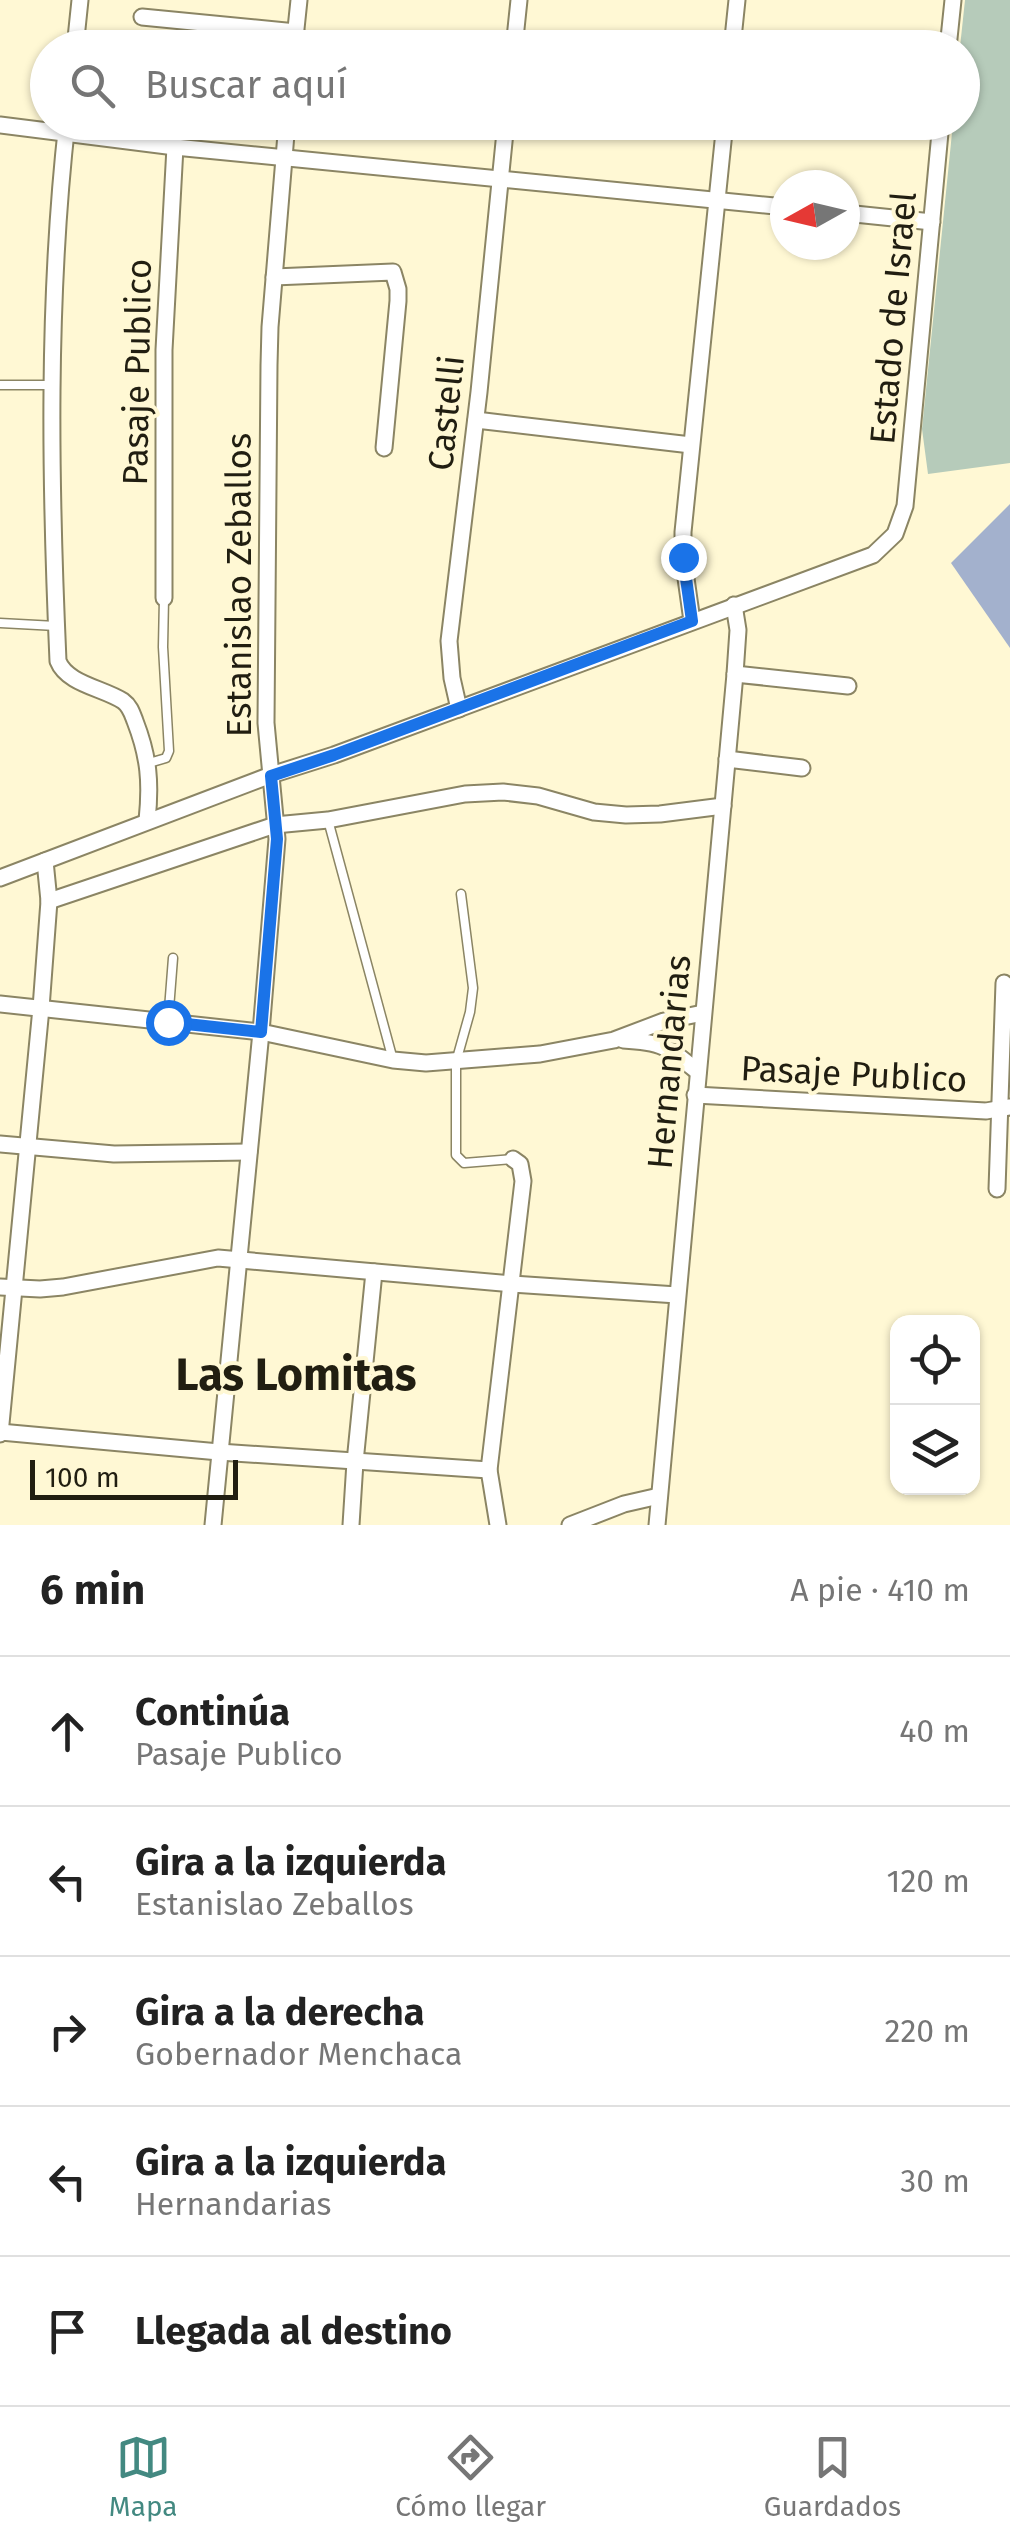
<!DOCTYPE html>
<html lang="es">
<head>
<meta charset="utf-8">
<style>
	:root { --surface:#fff; --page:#f6f6f6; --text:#222; --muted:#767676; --line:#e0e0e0; --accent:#438981 }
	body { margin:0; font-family:"Fira Sans",sans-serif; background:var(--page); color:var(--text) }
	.controls { position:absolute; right:30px; bottom:30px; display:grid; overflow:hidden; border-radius:20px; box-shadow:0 2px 8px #0004 }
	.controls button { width:90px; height:90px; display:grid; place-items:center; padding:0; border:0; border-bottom:2px solid var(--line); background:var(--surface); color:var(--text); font:50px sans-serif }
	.compass { position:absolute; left:770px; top:170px; width:90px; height:90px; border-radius:50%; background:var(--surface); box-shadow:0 2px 8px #0004; rotate:262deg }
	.scale { position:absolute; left:30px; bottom:25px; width:208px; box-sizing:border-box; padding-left:10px; border:5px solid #211e11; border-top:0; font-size:28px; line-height:35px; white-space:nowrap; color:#211e11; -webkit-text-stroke:8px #fff8d4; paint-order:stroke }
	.stop { position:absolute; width:30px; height:30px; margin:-22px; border:8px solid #1a73e8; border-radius:50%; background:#fff }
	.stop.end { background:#1a73e8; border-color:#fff; box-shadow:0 2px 10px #0008 }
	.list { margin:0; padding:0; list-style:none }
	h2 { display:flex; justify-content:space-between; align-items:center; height:130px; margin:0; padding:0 40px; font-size:42px }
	h2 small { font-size:32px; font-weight:400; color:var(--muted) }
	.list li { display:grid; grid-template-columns:65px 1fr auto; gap:30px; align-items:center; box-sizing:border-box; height:150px; padding:0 40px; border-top:2px solid var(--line) }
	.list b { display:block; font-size:38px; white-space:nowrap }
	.list p { margin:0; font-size:32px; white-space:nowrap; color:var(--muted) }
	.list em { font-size:32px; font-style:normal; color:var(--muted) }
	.icon { flex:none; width:55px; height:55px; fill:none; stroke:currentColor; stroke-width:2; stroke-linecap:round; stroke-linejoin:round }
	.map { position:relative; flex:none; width:1010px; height:1525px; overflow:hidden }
	.search { position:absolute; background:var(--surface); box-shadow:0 2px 8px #0004; left:30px; right:30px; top:30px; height:110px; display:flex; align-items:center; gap:25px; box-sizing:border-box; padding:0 35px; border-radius:55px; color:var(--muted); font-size:38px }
	.sheet { height:880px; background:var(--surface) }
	nav { display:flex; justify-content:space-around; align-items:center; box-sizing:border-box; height:140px; border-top:2px solid var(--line); background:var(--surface); font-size:28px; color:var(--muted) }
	nav a { display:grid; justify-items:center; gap:5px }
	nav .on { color:var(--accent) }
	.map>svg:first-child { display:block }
	.green { fill:#b6cbba }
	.water { fill:#a3b1cd }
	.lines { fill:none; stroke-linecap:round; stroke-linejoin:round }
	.service-casing { stroke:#8b8564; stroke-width:11 }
	.minor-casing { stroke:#8b8564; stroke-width:19 }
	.service { stroke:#fff; stroke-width:8 }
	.minor { stroke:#fff; stroke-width:15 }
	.route { stroke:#1a73e8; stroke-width:12 }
	.labels { text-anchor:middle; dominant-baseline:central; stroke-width:8; stroke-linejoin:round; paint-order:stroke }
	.street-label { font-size:35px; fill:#211e11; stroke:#fff8d4 }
	.district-label { font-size:45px; font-weight:bold; fill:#211e11; stroke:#fff8d4 }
</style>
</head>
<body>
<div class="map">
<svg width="1010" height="1525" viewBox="0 0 1010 1525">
	<rect width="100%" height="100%" fill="#fff8d4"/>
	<!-- green -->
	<polygon class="green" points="965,0 1010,0 1010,463 928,474 922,429 953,123 962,122 962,48 960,47"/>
	<!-- water -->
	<polygon class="water" points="1010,504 1010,648 951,563"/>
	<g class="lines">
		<defs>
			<g id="service">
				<polyline points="0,385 52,385"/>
				<polyline points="0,623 56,626"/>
				<polyline points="149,763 166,758 169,751 163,647 164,598"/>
				<polyline points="328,820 393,1060"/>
				<polyline points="461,894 473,988 470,1012 456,1062 456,1155 464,1163 513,1159"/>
				<polyline points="168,1022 173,958"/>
			</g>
			<g id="minor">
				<polyline points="142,17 296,32"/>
				<polyline points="75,48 80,0"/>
				<polyline points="294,48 299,0"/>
				<polyline points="514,48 519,0"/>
				<polyline points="732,48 737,0"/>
				<polyline points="948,48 953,0"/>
				<path d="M67,122C47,301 50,481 58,661C67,684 103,688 123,701C130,706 132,713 135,721C149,757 151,783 147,821"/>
				<polyline points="0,125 175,147 785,207"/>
				<polyline points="845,213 932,222"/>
				<polyline points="274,277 393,272 398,289 398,301 384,448"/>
				<polyline points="476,420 691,445"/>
				<polyline points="164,598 164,350 175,147"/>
				<polyline points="692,621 683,557 683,532 725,122"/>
				<polyline points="735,674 848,686"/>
				<polyline points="459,709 452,678 449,641 479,392 506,122"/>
				<polyline points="727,759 802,768"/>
				<polyline points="0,878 271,775 334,755 873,555 895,534 905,506 941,122"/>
				<polyline points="49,901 275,825 328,820 465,794 503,792 538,796 594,812 626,815 660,814 723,806"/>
				<polyline points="0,1004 261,1032 393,1060 426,1063 540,1054 614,1040 664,1021 703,1013"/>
				<path d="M623,1040C663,1042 668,1047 698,1072"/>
				<polyline points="695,1095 986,1111 1010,1107"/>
				<polyline points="0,1144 114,1154 249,1152"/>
				<polyline points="997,1189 1004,983"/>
				<polyline points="0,1287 40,1289 63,1287 218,1258 512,1284 677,1295"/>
				<polyline points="0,1432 219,1452 489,1470"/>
				<polyline points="0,1434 41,1008 49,901 45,861"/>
				<polyline points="213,1525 261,1032 277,839 266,723 269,365 270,327 287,122"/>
				<polyline points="351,1525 355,1462 374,1272"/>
				<polyline points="498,1525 489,1470 523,1181 520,1164 513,1159"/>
				<polyline points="570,1525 624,1504 659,1496"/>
				<polyline points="657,1525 735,674 738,630 734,605"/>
			</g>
		</defs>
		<!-- service casing -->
		<use href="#service" class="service-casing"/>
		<!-- minor casing -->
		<use href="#minor" class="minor-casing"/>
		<!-- service -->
		<use href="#service" class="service"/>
		<!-- minor -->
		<use href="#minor" class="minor"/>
	</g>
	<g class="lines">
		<!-- route -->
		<polyline class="route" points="168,1022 261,1032 277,839 271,776 334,755 692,621 683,557"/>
	</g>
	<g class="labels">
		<!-- street labels -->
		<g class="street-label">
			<text transform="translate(893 318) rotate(-85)">Estado de Israel</text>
			<text transform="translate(137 372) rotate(-89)">Pasaje Publico</text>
			<text transform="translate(446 413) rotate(-84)">Castelli</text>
			<text transform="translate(239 585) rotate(-90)">Estanislao Zeballos</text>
			<text transform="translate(669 1062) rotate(-85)">Hernandarias</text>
			<text transform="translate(854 1074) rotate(3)">Pasaje Publico</text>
		</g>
		<!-- district labels -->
		<g class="district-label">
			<text x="296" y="1375">Las Lomitas</text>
		</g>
	</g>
</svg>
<div class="controls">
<button><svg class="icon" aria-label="locate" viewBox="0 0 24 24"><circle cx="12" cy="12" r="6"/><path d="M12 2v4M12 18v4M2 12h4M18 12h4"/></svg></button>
<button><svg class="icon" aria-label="layers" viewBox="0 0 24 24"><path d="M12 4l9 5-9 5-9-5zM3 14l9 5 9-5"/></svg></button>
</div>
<svg class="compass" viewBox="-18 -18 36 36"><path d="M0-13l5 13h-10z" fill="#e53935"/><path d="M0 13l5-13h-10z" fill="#767676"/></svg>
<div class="scale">100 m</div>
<div class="stop" style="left:168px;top:1022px"></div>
<div class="stop end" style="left:683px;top:557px"></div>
<div class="search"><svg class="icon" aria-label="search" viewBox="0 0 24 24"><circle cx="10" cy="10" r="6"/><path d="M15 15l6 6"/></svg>Buscar aquí</div>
</div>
<section class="sheet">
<h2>6 min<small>A pie · 410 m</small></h2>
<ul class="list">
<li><svg class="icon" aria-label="ahead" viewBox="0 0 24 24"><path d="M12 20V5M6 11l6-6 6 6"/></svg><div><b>Continúa</b><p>Pasaje Publico</p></div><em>40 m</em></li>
<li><svg class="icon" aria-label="left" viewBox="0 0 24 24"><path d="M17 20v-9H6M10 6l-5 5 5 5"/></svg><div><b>Gira a la izquierda</b><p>Estanislao Zeballos</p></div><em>120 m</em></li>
<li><svg class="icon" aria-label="right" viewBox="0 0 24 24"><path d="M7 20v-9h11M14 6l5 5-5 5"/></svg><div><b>Gira a la derecha</b><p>Gobernador Menchaca</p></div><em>220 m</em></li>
<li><svg class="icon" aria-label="left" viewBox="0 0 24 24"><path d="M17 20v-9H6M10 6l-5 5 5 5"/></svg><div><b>Gira a la izquierda</b><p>Hernandarias</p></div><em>30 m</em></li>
<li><svg class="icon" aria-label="arrive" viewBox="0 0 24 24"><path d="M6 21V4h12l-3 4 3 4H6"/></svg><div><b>Llegada al destino</b></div></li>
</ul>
</section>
<nav>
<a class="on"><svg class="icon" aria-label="map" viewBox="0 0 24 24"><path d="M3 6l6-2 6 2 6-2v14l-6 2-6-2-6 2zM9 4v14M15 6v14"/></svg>Mapa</a>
<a><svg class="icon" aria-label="directions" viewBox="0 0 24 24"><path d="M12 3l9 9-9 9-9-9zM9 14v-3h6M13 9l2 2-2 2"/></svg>Cómo llegar</a>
<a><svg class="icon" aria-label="saved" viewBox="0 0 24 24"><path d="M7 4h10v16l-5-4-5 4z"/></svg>Guardados</a>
</nav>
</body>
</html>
